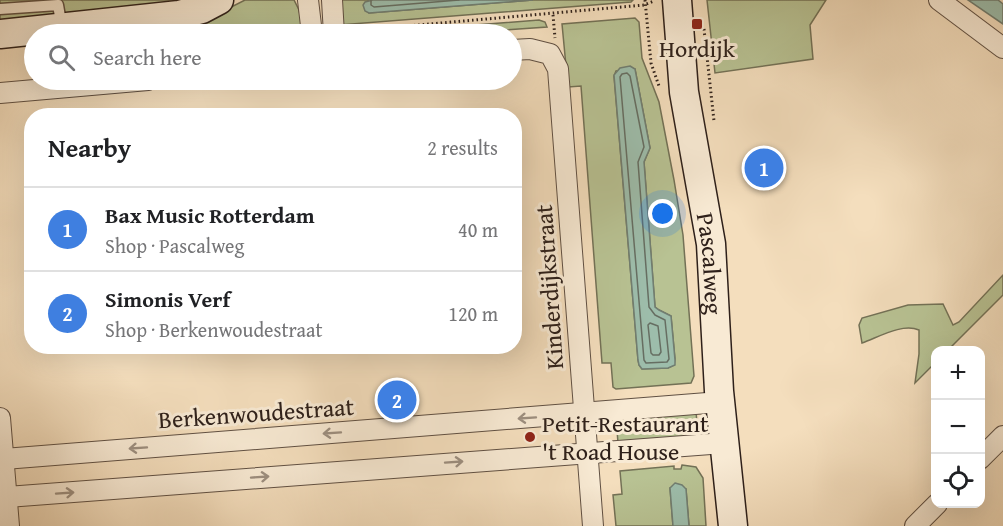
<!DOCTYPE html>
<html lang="en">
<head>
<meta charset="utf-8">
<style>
	:root { --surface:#fff; --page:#f6f6f6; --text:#202124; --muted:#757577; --line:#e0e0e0; --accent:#8f2418 }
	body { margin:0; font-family:"Gentium Book Plus",serif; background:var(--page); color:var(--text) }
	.controls { position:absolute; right:18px; bottom:18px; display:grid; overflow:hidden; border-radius:12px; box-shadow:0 6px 24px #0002 }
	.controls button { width:54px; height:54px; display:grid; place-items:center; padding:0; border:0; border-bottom:2px solid var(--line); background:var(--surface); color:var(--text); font:30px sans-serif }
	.you { position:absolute; left:663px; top:214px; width:21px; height:21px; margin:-15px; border:4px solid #fff; border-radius:50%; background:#1a73e8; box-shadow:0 0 0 9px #1a73e833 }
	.badge { display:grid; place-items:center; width:39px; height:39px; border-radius:50%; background:var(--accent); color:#fff; font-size:20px; font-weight:700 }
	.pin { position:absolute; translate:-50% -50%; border:3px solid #fff; box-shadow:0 2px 6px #0006 }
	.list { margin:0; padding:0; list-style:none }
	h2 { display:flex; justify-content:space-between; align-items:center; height:78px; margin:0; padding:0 24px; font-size:26px }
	h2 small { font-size:20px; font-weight:400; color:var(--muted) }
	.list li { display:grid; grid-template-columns:39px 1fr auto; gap:18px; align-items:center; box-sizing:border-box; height:84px; padding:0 24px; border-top:2px solid var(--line) }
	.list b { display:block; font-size:22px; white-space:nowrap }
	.list p { margin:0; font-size:20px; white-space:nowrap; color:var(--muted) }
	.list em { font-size:20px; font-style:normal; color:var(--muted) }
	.icon { flex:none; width:33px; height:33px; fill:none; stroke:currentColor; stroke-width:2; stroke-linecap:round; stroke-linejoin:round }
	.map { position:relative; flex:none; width:1003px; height:526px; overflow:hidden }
	.search { position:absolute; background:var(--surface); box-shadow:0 6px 24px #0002; left:24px; top:24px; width:498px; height:66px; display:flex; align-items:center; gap:15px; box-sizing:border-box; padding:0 21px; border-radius:33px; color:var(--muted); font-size:22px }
	.panel { position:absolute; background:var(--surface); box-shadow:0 6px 24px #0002; left:24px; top:108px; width:498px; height:246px; border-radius:24px }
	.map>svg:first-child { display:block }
	.green { fill:#b8c293; stroke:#737156; stroke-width:1.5; fill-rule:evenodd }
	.water { fill:#9dbdab; stroke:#717e71; stroke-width:1.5 }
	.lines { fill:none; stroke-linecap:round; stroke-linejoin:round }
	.shore { stroke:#666e62; stroke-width:1.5 }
	.lane-casing { stroke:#605043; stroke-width:13 }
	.street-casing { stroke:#605043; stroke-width:22 }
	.secondary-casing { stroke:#2e201a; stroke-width:31 }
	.path { stroke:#2e201a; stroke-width:3; stroke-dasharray:1.5 3; stroke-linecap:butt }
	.lane { stroke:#f8ead4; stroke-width:10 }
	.street { stroke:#f8ead4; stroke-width:20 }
	.secondary { stroke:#f8ead4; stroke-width:28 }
	.oneway { stroke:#9d8f80 }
	.poi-dot { fill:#8f2418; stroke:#f8ead4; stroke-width:2 }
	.labels { text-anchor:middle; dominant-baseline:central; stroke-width:6; stroke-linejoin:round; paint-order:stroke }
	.poi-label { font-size:24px; fill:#2e201a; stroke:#f8ead4 }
	.street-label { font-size:24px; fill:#2e201a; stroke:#f8ead4 }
</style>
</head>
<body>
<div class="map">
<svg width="1003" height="526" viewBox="0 0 1003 526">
	<rect width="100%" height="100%" fill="#f4debd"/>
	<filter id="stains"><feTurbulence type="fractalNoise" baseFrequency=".00333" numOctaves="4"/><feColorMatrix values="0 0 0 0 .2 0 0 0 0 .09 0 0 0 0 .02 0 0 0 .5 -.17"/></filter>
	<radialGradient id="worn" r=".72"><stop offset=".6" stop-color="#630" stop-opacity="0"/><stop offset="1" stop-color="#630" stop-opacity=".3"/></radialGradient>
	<!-- green -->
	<g class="green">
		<polygon points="0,0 199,0 0,20"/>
		<polygon points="245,0 294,0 299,10 303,29 235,34 124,34 172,31 192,27"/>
		<polygon points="342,0 373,0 368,0 369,13 533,0 633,0 631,2 339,25 338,8"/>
		<polygon points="707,0 826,0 810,25 813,59 715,73"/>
		<path d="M635,18L639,22L642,58L659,102L674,180L683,235L694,376L691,383L616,389L613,387L611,363H602L581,86L568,87L562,24ZM635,69L650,148L644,162L655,307L659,310L671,316L675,359L674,365L668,368L642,369L639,365L638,360L614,76L616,71Z"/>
		<polygon points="539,20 545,22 547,27 450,34 360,34"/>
		<path d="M1003,275V295L948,350H936L935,363L915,383L919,354V330C902,323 879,337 862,343L859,325L862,318L908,305L943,304L953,325L959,322Z"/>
		<polygon points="696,411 698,436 618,443 616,417"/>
		<polygon points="682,465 696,467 703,478 706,526 689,526 686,489 670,488 673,526 616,526 613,495 622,494 620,471 674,466 674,469 681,469"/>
	</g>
	<!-- water -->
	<g class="water">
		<polygon points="373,0 533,0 369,13 365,11 363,5 365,2"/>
		<polygon points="968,0 998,0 1003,4 1003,24"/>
		<polygon points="630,66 635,69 650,148 644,162 655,307 659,310 671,316 675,360 675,365 668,368 642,369 639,365 638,360 614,75 620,68"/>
		<polygon points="675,483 682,485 686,489 689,526 673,526 670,488"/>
	</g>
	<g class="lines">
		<!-- shore -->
		<g class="shore">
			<polyline points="371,0 371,5 374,7 459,0"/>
			<polygon points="627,73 630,76 644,147 638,162 649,307 655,315 665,320 669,359 667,362 646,363 644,360 620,77 622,74"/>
			<polygon points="650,323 658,326 661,352 659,355 653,355 651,353 648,325"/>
		</g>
		<defs>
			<polyline id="lane" points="0,9 58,5 62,28"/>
			<g id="street">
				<polyline points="308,0 312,34"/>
				<polyline points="332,0 334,34"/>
				<polyline points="939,0 1003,48"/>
				<polyline points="512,50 530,49 550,54 558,69 593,526"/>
				<polyline points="0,93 148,80"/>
				<polyline points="0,418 9,526"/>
				<polyline points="4,459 720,402"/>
				<polyline points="980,459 1003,436"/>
				<polyline points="7,497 724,443"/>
				<polyline points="915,526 937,504"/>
			</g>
			<g id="secondary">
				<path id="s1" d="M677,0L684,92L711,244L719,391L733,526"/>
				<polyline points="0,34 179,15 202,9 219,0"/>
			</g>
		</defs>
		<!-- lane casing -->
		<use href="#lane" class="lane-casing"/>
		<!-- street casing -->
		<use href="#street" class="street-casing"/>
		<!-- secondary casing -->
		<use href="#secondary" class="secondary-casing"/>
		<!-- path -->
		<g class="path">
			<polyline points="645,0 651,63 659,86"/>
			<polyline points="553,15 555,38"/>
			<polyline points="704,29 714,121"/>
			<polyline points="351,31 644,5 654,1"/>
		</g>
		<!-- lane -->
		<use href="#lane" class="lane"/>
		<!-- street -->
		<use href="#street" class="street"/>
		<!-- secondary -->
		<use href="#secondary" class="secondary"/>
	</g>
	<!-- one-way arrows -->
	<defs><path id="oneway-shaft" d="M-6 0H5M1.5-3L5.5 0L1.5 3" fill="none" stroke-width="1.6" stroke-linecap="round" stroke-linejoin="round" transform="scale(1.5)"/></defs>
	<g class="oneway">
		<use href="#oneway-shaft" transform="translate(527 418) rotate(176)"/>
		<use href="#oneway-shaft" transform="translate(332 433) rotate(176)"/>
		<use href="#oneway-shaft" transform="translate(138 448) rotate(176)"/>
		<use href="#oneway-shaft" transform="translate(454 462) rotate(-4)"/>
		<use href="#oneway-shaft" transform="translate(260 477) rotate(-4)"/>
		<use href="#oneway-shaft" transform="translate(65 493) rotate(-4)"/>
	</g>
	<!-- markers -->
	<g class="poi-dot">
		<rect x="691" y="18" width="12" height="12" rx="3"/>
		<circle cx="530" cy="437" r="6"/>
	</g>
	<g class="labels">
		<!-- poi labels -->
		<g class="poi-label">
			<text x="697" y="48">Hordijk</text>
			<text x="542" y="423" text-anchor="start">Petit-Restaurant<tspan x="542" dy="28">'t Road House</tspan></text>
		</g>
		<!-- street labels -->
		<g class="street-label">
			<text stroke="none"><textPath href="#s1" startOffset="266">Pascalweg</textPath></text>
			<text transform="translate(549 287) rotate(-94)">Kinderdijkstraat</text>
			<text transform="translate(256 413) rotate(-4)">Berkenwoudestraat</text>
		</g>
	</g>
	<rect width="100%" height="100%" filter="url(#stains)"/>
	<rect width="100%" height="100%" fill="url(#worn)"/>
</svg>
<div class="controls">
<button>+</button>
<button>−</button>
<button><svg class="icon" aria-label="locate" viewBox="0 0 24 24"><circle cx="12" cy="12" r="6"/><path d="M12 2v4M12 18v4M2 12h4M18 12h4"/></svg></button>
</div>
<div class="you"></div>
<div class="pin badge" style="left:764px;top:168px;background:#3f7fe0">1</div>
<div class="pin badge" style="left:397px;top:400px;background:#3f7fe0">2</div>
<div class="search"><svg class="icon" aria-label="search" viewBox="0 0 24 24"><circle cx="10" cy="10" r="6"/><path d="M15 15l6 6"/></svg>Search here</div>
<section class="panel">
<h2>Nearby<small>2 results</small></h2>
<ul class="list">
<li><span class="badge" style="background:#3f7fe0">1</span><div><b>Bax Music Rotterdam</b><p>Shop · Pascalweg</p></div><em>40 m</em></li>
<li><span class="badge" style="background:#3f7fe0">2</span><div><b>Simonis Verf</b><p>Shop · Berkenwoudestraat</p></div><em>120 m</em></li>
</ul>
</section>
</div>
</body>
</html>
